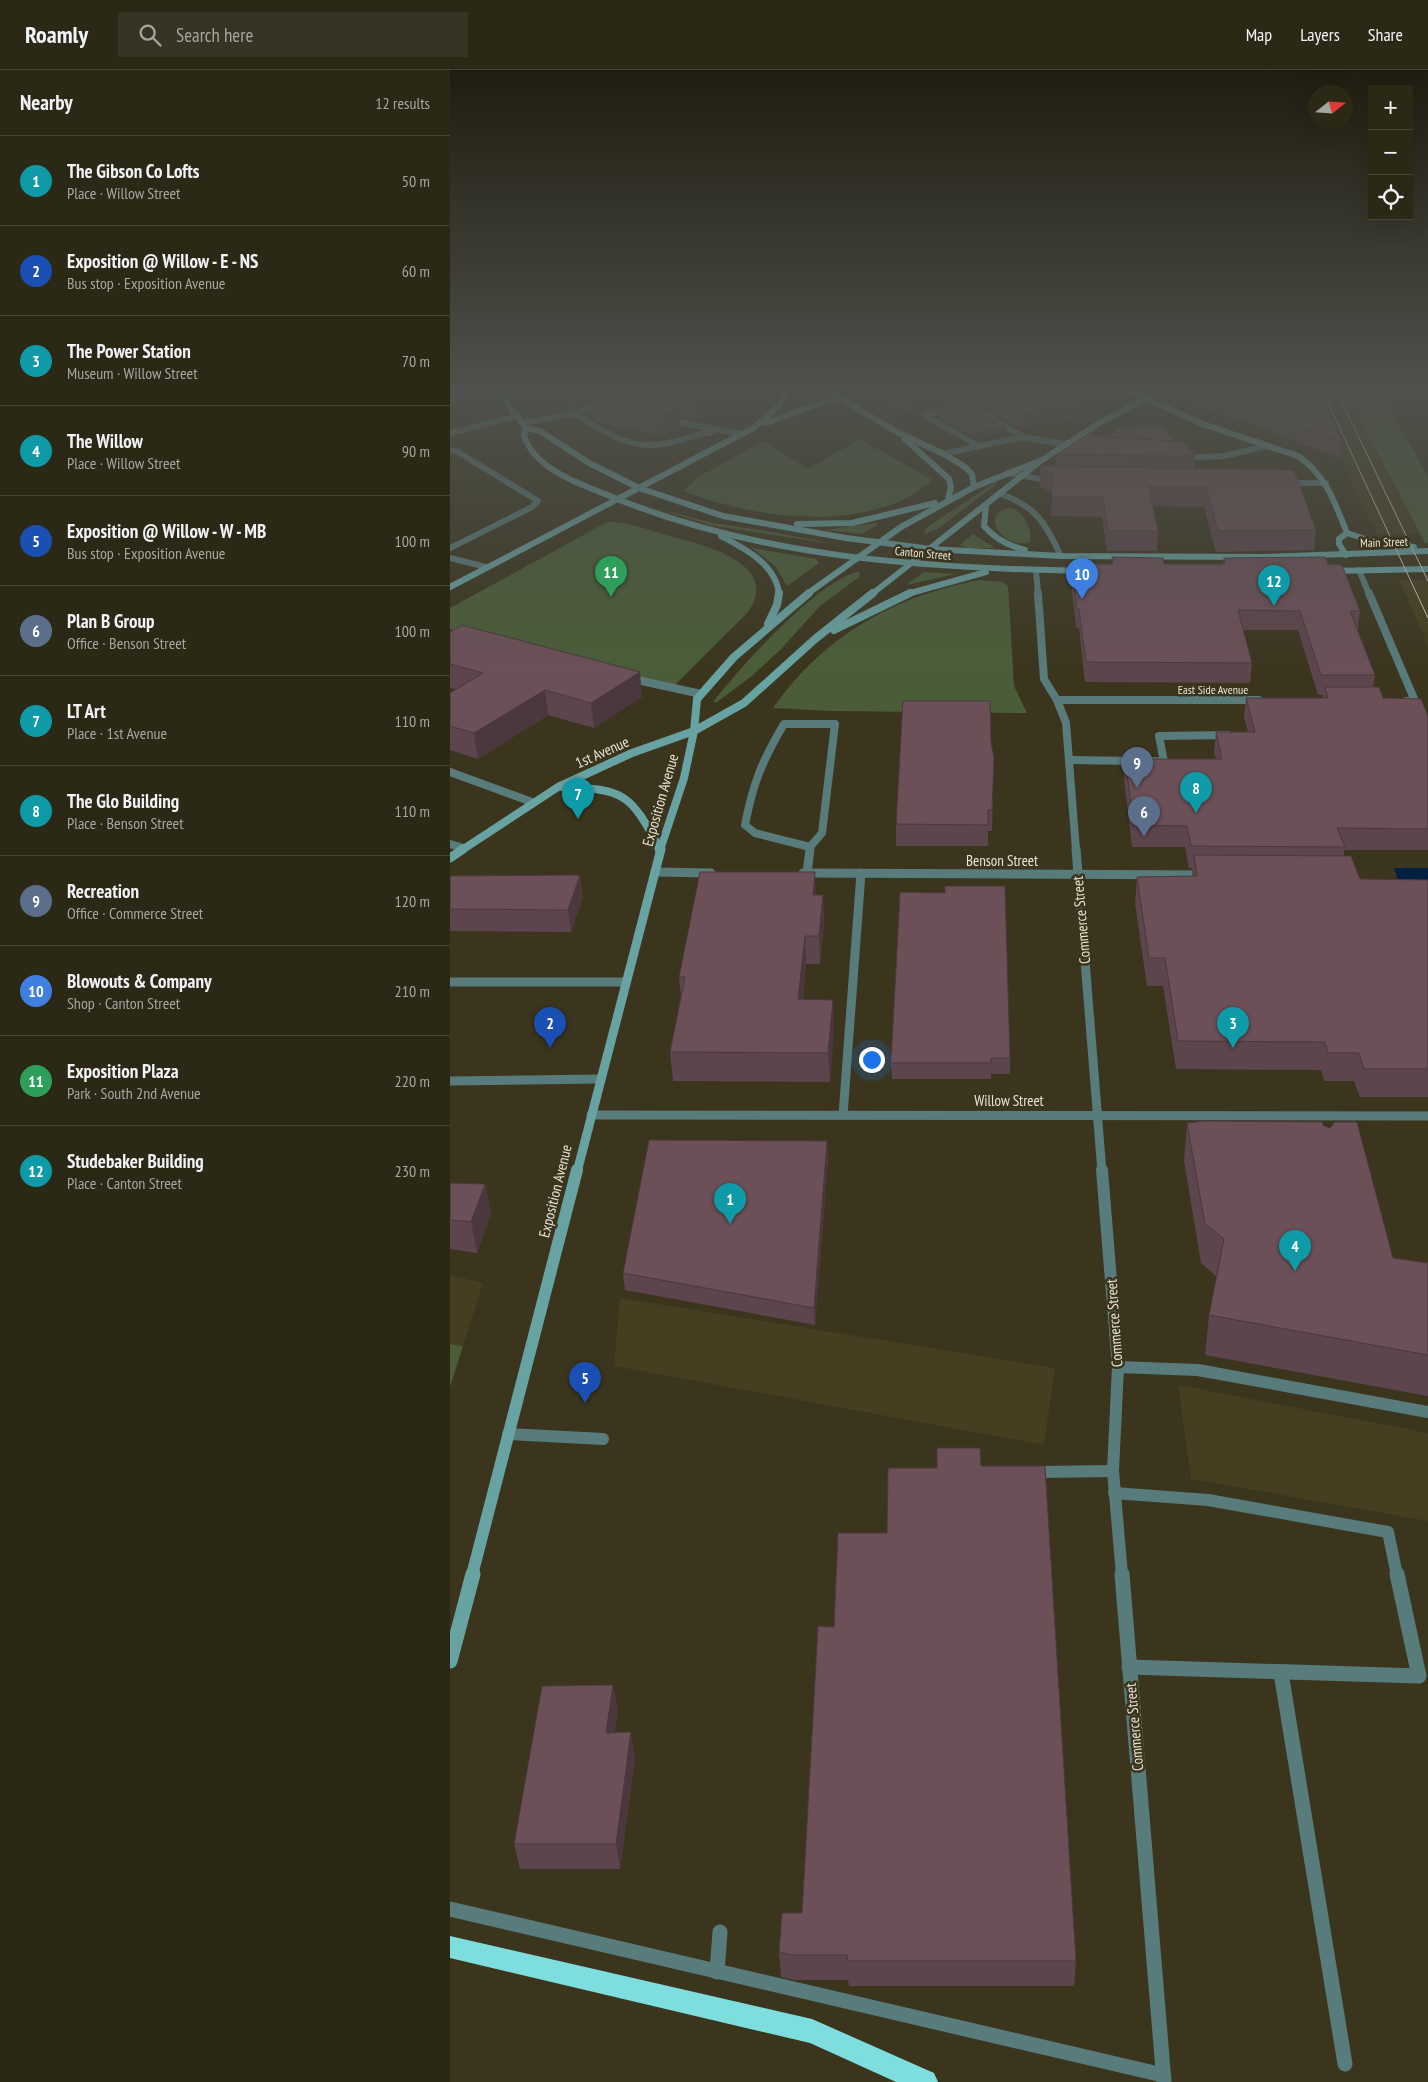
<!DOCTYPE html>
<html lang="en">
<head>
<meta charset="utf-8">
<style>
	:root { --surface:#2c2816; --page:#383423; --text:#f1f3f6; --muted:#a6a6a1; --line:#484435; --accent:#70c1f4 }
	body { margin:0; font-family:"PT Sans Narrow",sans-serif; background:var(--page); color:var(--text) }
	.controls { position:absolute; right:15px; top:15px; display:grid; overflow:hidden; border-radius:0px; box-shadow:0 5px 20px #0002 }
	.controls button { width:45px; height:45px; display:grid; place-items:center; padding:0; border:0; border-bottom:1px solid var(--line); background:var(--surface); color:var(--text); font:25px sans-serif }
	.compass { position:absolute; left:858px; top:15px; width:45px; height:45px; border-radius:50%; background:var(--surface); box-shadow:0 5px 20px #0002; rotate:73deg }
	.you { position:absolute; left:421px; top:989px; width:18px; height:18px; margin:-12px; border:4px solid #fff; border-radius:50%; background:#1a73e8; box-shadow:0 0 0 8px #1a73e833 }
	.badge { display:grid; place-items:center; width:32px; height:32px; border-radius:50%; background:var(--accent); color:#fff; font-size:16px; font-weight:700 }
	.pin { position:absolute; translate:-50% -41px; filter:drop-shadow(0 1px 2px #0008) }
	.pin::after { content:''; position:absolute; top:26px; width:18px; height:15px; background:inherit; clip-path:polygon(0 0,100% 0,50% 100%) }
	.list { margin:0; padding:0; list-style:none }
	h2 { display:flex; justify-content:space-between; align-items:center; height:65px; margin:0; padding:0 20px; font-size:21px }
	h2 small { font-size:16px; font-weight:400; color:var(--muted) }
	.list li { display:grid; grid-template-columns:32px 1fr auto; gap:15px; align-items:center; box-sizing:border-box; height:90px; padding:0 20px; border-top:1px solid var(--line) }
	.list b { display:block; font-size:19px; white-space:nowrap }
	.list p { margin:0; font-size:16px; white-space:nowrap; color:var(--muted) }
	.list em { font-size:16px; font-style:normal; color:var(--muted) }
	.icon { flex:none; width:28px; height:28px; fill:none; stroke:currentColor; stroke-width:2; stroke-linecap:round; stroke-linejoin:round }
	.map { position:relative; flex:none; width:978px; height:2012px; overflow:hidden }
	header { display:flex; align-items:center; gap:30px; box-sizing:border-box; height:70px; padding:0 25px; background:var(--surface); border-bottom:1px solid var(--line) }
	header strong { font-size:24px }
	nav { display:flex; gap:28px; margin-inline-start:auto; font-size:18px }
	.search { width:350px; height:45px; background:var(--page); display:flex; align-items:center; gap:12px; box-sizing:border-box; padding:0 18px; border-radius:0px; color:var(--muted); font-size:19px }
	main { display:flex }
	aside { flex:1; background:var(--surface) }
	.map>svg:first-child { display:block }
	.built { fill:#453e20 }
	.green { fill:#4a5d38 }
	.water { fill:#031f41 }
	.lines { fill:none; stroke-linecap:round; stroke-linejoin:round }
	.service-far4 { stroke:#587c7c; stroke-width:6 }
	.service-far3 { stroke:#587c7c; stroke-width:8 }
	.service-far2 { stroke:#587c7c; stroke-width:9 }
	.service-far1 { stroke:#587c7c; stroke-width:12 }
	.service { stroke:#587c7c; stroke-width:15 }
	.minor-far2 { stroke:#587c7c; stroke-width:6 }
	.minor-far1 { stroke:#587c7c; stroke-width:8 }
	.minor { stroke:#587c7c; stroke-width:9 }
	.tertiary-far4 { stroke:#587c7c; stroke-width:6 }
	.tertiary-far3 { stroke:#587c7c; stroke-width:8 }
	.tertiary-far2 { stroke:#587c7c; stroke-width:9 }
	.tertiary-far1 { stroke:#587c7c; stroke-width:12 }
	.tertiary { stroke:#587c7c; stroke-width:15 }
	.secondary-far4 { stroke:#68a3a3; stroke-width:6 }
	.secondary-far3 { stroke:#68a3a3; stroke-width:8 }
	.secondary-far2 { stroke:#68a3a3; stroke-width:9 }
	.secondary-far1 { stroke:#68a3a3; stroke-width:12 }
	.secondary { stroke:#68a3a3; stroke-width:15 }
	.motorway { fill:#7edddd; fill-rule:evenodd }
	.tram { stroke:#d5d1c3; stroke-width:1 }
	.wall { fill:#5c454c }
	.shaded-wall { fill:#4b383e }
	.building { fill:#6b5058; stroke:#4b383e }
	.labels { text-anchor:middle; dominant-baseline:central; stroke-width:5; stroke-linejoin:round; paint-order:stroke }
	.far-street-label { font-size:12px; fill:#e7e3d6; stroke:#3b351e }
	.street-label { font-size:15px; fill:#e7e3d6; stroke:#3b351e }
</style>
</head>
<body>
<header>
<strong>Roamly</strong>
<div class="search"><svg class="icon" aria-label="search" viewBox="0 0 24 24"><circle cx="10" cy="10" r="6"/><path d="M15 15l6 6"/></svg>Search here</div>
<nav><a>Map</a><a>Layers</a><a>Share</a></nav>
</header>
<main>
<aside>
<h2>Nearby<small>12 results</small></h2>
<ul class="list">
<li><span class="badge" style="background:#0f9aa8">1</span><div><b>The Gibson Co Lofts</b><p>Place · Willow Street</p></div><em>50 m</em></li>
<li><span class="badge" style="background:#1a4fb4">2</span><div><b>Exposition @ Willow - E - NS</b><p>Bus stop · Exposition Avenue</p></div><em>60 m</em></li>
<li><span class="badge" style="background:#0f9aa8">3</span><div><b>The Power Station</b><p>Museum · Willow Street</p></div><em>70 m</em></li>
<li><span class="badge" style="background:#0f9aa8">4</span><div><b>The Willow</b><p>Place · Willow Street</p></div><em>90 m</em></li>
<li><span class="badge" style="background:#1a4fb4">5</span><div><b>Exposition @ Willow - W - MB</b><p>Bus stop · Exposition Avenue</p></div><em>100 m</em></li>
<li><span class="badge" style="background:#5c6f8a">6</span><div><b>Plan B Group</b><p>Office · Benson Street</p></div><em>100 m</em></li>
<li><span class="badge" style="background:#0f9aa8">7</span><div><b>LT Art</b><p>Place · 1st Avenue</p></div><em>110 m</em></li>
<li><span class="badge" style="background:#0f9aa8">8</span><div><b>The Glo Building</b><p>Place · Benson Street</p></div><em>110 m</em></li>
<li><span class="badge" style="background:#5c6f8a">9</span><div><b>Recreation</b><p>Office · Commerce Street</p></div><em>120 m</em></li>
<li><span class="badge" style="background:#3f7fe0">10</span><div><b>Blowouts &amp; Company</b><p>Shop · Canton Street</p></div><em>210 m</em></li>
<li><span class="badge" style="background:#2e9e5b">11</span><div><b>Exposition Plaza</b><p>Park · South 2nd Avenue</p></div><em>220 m</em></li>
<li><span class="badge" style="background:#0f9aa8">12</span><div><b>Studebaker Building</b><p>Place · Canton Street</p></div><em>230 m</em></li>
</ul>
</aside>
<div class="map">
<svg width="978" height="2012" viewBox="0 0 978 2012">
	<rect width="100%" height="100%" fill="#3b351e"/>
	<!-- built -->
	<g class="built">
		<polygon points="861,320 897,320 976,463 927,465 888,384"/>
		<polygon points="949,510 978,510 978,575"/>
		<polygon points="0,1205 33,1213 13,1276 0,1274"/>
		<polygon points="170,1228 605,1298 594,1375 164,1296"/>
		<polygon points="728,1315 978,1363 978,1451 741,1409"/>
	</g>
	<!-- green -->
	<g class="green">
		<polygon points="895,320 929,320 978,406 978,473 975,473"/>
		<path d="M410,369L481,409L479,413C470,419 461,427 450,431C385,459 298,446 233,421L250,406L314,371L358,399Z"/>
		<polygon points="546,412 548,413 489,458 473,465 477,457"/>
		<polygon points="200,437 264,453 328,463 384,474 264,456"/>
		<path d="M559,438C573,438 583,460 580,472C555,480 527,445 559,438Z"/>
		<path d="M157,452C178,451 197,460 217,465C249,474 333,492 298,542L226,614L218,616L0,559V538Z"/>
		<polygon points="426,453 428,454 412,464 374,460"/>
		<polygon points="523,464 545,478 518,478 510,475"/>
		<polygon points="302,478 366,489 369,493 337,516 325,496"/>
		<path d="M406,502H410L409,507L370,536L331,579L302,606L267,632H263C292,595 363,516 406,502Z"/>
		<polygon points="474,502 506,504 456,515"/>
		<path d="M530,510L552,512L558,516L564,616L577,643L381,641L323,638C374,565 445,526 530,510Z"/>
		<polygon points="0,1274 13,1276 0,1317"/>
	</g>
	<!-- water -->
	<polygon class="water" points="944,798 978,798 978,816 950,816"/>
	<g class="lines">
		<!-- service-far4 -->
		<g class="service-far4">
			<polyline points="0,327 2,329 48,321"/>
			<polygon points="519,336 574,367 529,376 474,345"/>
			<path d="M125,344C147,357 172,375 199,375C221,375 242,366 263,361"/>
			<polyline points="217,350 292,364"/>
			<polyline points="73,353 130,342 178,320"/>
			<polyline points="0,363 67,346"/>
			<polyline points="574,367 623,376"/>
			<polyline points="0,380 8,382 88,431 82,437 0,478"/>
			<polyline points="494,384 529,376"/>
			<polyline points="732,388 774,386 816,376"/>
			<path d="M551,424C587,437 595,453 611,486"/>
			<polyline points="0,488 36,497"/>
			<polyline points="909,500 919,524"/>
		</g>
		<!-- service-far3 -->
		<g class="service-far3">
			<polyline points="919,523 965,631 956,631"/>
			<polyline points="178,608 251,624"/>
			<path d="M334,654H385L372,763L360,777L305,763L295,755C303,713 312,691 334,654Z"/>
			<polyline points="619,690 688,691"/>
			<polyline points="703,691 714,692 709,666 778,665"/>
			<polyline points="0,702 82,732"/>
			<polyline points="0,774 14,778"/>
			<polyline points="360,780 360,777"/>
		</g>
		<!-- service-far2 -->
		<g class="service-far2">
			<polyline points="357,803 360,779"/>
			<polyline points="0,912 176,912"/>
			<polyline points="0,1011 150,1009"/>
			<polyline points="393,1045 411,803"/>
		</g>
		<!-- service-far1 -->
		<g class="service-far1">
			<polyline points="668,1297 748,1300 978,1342"/>
			<polyline points="58,1364 153,1369"/>
			<polyline points="590,1402 663,1401"/>
			<polyline points="664,1423 758,1430 938,1462 947,1505"/>
		</g>
		<!-- service -->
		<g class="service">
			<polyline points="679,1597 969,1606 947,1504"/>
			<polyline points="831,1603 895,1994"/>
			<polyline points="0,1839 713,2005"/>
			<polyline points="267,1902 270,1862"/>
		</g>
		<!-- minor-far2 -->
		<g class="minor-far2">
			<polyline points="558,403 602,411"/>
			<polyline points="836,413 876,413"/>
		</g>
		<!-- minor-far1 -->
		<polyline class="minor-far1" points="607,630 809,630"/>
		<!-- minor -->
		<g class="minor">
			<polyline points="205,802 261,803"/>
			<polyline points="353,803 754,805"/>
			<polyline points="141,1045 978,1046"/>
		</g>
		<!-- tertiary-far4 -->
		<polyline class="tertiary-far4" points="586,500 588,524"/>
		<!-- tertiary-far3 -->
		<polyline class="tertiary-far3" points="588,523 594,609 607,630 616,653 626,780"/>
		<!-- tertiary-far2 -->
		<polyline class="tertiary-far2" points="626,779 652,1102"/>
		<!-- tertiary-far1 -->
		<polyline class="tertiary-far1" points="652,1100 668,1297 663,1401 672,1505"/>
		<!-- tertiary -->
		<polyline class="tertiary" points="672,1504 714,2012"/>
		<!-- secondary-far4 -->
		<g class="secondary-far4">
			<polyline points="47,320 76,358 90,361 139,393 189,418 273,446 396,468 481,479 611,486 814,487 978,481"/>
			<polyline points="376,320 447,362 494,384 515,397 522,404 524,417"/>
			<path d="M677,320L753,354L848,386C876,405 885,433 897,463"/>
			<polyline points="316,353 388,327"/>
			<path d="M76,358L74,366C86,399 125,412 155,424C307,488 472,498 635,501"/>
			<polyline points="455,369 499,409 501,417 498,430"/>
			<path d="M536,436L534,456C545,469 559,476 575,480"/>
			<polyline points="347,454 402,453 485,433"/>
			<polyline points="897,463 930,474 964,477"/>
			<path d="M271,466C295,479 326,494 329,524"/>
			<polyline points="896,485 889,474 889,469 897,463"/>
			<polyline points="882,501 978,499"/>
			<polyline points="0,517 305,357 329,336 339,320"/>
			<polyline points="357,524 451,457 524,417 592,390"/>
			<polyline points="422,524 592,390 651,352 713,320"/>
			<polyline points="457,524 536,502"/>
		</g>
		<!-- secondary-far3 -->
		<g class="secondary-far3">
			<polyline points="318,554 327,535 329,523"/>
			<polyline points="384,560 460,523"/>
			<path d="M112,717C175,719 181,724 210,780"/>
			<polyline points="12,780 108,717 182,683 244,661 294,633 365,569 423,523"/>
			<polyline points="210,780 234,708 244,661 247,629 284,587 359,523"/>
		</g>
		<!-- secondary-far2 -->
		<g class="secondary-far2">
			<polyline points="209,779 210,781"/>
			<polyline points="0,788 13,779"/>
			<polyline points="127,1102 211,779"/>
		</g>
		<!-- secondary-far1 -->
		<polyline class="secondary-far1" points="22,1505 127,1100"/>
		<!-- secondary -->
		<polyline class="secondary" points="0,1591 23,1504"/>
		<!-- motorway -->
		<polygon class="motorway" points="0,1866 362,1949 484,2003 488,2012 446,2012 360,1973 0,1888"/>
		<!-- tram -->
		<g class="tram">
			<polyline points="872,320 978,548"/>
			<polyline points="886,320 978,511"/>
		</g>
	</g>
	<!-- wall -->
	<g class="wall">
		<polygon points="111,320 304,320 245,350 229,347 230,357 212,366 149,353 144,350 142,331 128,337 112,334"/>
		<polygon points="415,320 616,320 635,346 571,359 521,331 457,343"/>
		<polygon points="717,320 870,320 892,372 890,388 771,343 765,344 718,321"/>
		<polygon points="488,341 556,363 527,369 488,347"/>
		<polygon points="656,367 724,371 745,386 744,398 866,460 864,480 766,482 754,437 703,436 708,461 707,481 657,481 652,447 601,446 602,423 589,416 590,397 606,396 606,385"/>
		<polygon points="662,487 714,494 773,494 774,488 878,494 910,541 908,560 925,605 923,617 933,628 978,646 978,780 894,780 894,786 910,809 978,810 978,1027 910,1027 904,1011 874,1011 871,1000 726,999 713,916 697,916 685,833 687,807 742,806 742,798 739,798 735,777 682,777 674,709 675,689 766,689 764,682 766,662 798,662 794,647 796,628 873,628 873,625 868,625 848,560 793,560 802,593 800,613 635,612 629,558 626,558 621,512 622,494 662,494"/>
		<polygon points="0,562 192,627 144,658 98,645 28,689 0,680 0,623 6,619 0,618"/>
		<polygon points="541,672 544,688 542,761 538,761 538,776 446,776 446,754"/>
		<polygon points="130,805 133,827 121,862 0,861 0,806"/>
		<polygon points="495,823 560,988 560,1004 541,1004 541,1009 442,1009 441,993"/>
		<polygon points="366,825 373,825 374,852 370,894 356,894 353,930 383,930 384,958 380,1012 223,1011 220,982 231,927 229,907"/>
		<polygon points="737,1053 943,1188 978,1193 978,1326 755,1285 759,1245 767,1207 751,1193 734,1091"/>
		<polygon points="377,1071 378,1088 365,1255 175,1220 173,1203"/>
		<polygon points="0,1113 35,1114 41,1144 27,1183 0,1179"/>
		<polygon points="531,1396 626,1891 624,1916 399,1916 398,1910 345,1910 331,1907 329,1882 352,1843 384,1557 437,1463 487,1398"/>
		<polygon points="168,1640 164,1663 185,1688 170,1799 70,1799 64,1774"/>
	</g>
	<!-- shaded-wall -->
	<g class="shaded-wall">
		<polygon points="127,320 158,320 159,324 147,327 142,326 142,331 128,337"/>
		<polygon points="264,320 304,320 245,350 243,330"/>
		<polygon points="499,320 521,320 521,331 457,343 457,327"/>
		<polygon points="772,328 771,343 765,344 767,329"/>
		<polygon points="636,330 635,346 571,359 571,344"/>
		<polygon points="229,337 230,357 212,366 211,346"/>
		<polygon points="556,357 556,363 527,369 527,363"/>
		<polygon points="190,602 192,627 144,658 141,633"/>
		<polygon points="95,620 98,645 28,689 24,663"/>
		<polygon points="365,802 366,829 363,825"/>
		<polygon points="130,805 133,827 121,862 118,840"/>
		<polygon points="373,825 374,852 370,894 369,866"/>
		<polygon points="355,866 356,894 350,958 348,929"/>
		<polygon points="383,930 384,958 380,1012 378,983"/>
		<polygon points="377,1071 378,1088 365,1255 364,1238"/>
		<polygon points="35,1114 41,1144 27,1183 21,1152"/>
		<polygon points="163,1615 168,1640 160,1688 156,1663"/>
		<polygon points="181,1662 185,1688 170,1799 166,1774"/>
	</g>
	<!-- building -->
	<g class="building">
		<polygon points="190,320 264,320 243,330"/>
		<polygon points="443,320 499,320 457,327"/>
		<polygon points="528,320 616,320 636,330 571,344"/>
		<polygon points="748,320 870,320 892,372 772,328 767,329"/>
		<polygon points="149,322 229,337 211,346 147,332 142,329 147,327 142,326"/>
		<polygon points="518,336 556,357 527,363 488,341"/>
		<polygon points="713,356 724,371 656,367 669,358"/>
		<polygon points="639,364 658,367 735,372 745,386 606,385"/>
		<polygon points="592,396 844,400 866,460 768,461 756,417 699,417 708,461 658,461 653,427 601,427 603,404 590,397"/>
		<polygon points="662,487 713,488 714,494 775,494 774,488 875,487 878,494 892,495 910,541 900,541 925,605 871,605 850,541 788,540 802,593 636,592 629,539 627,539 622,494 663,494"/>
		<polygon points="12,555 190,602 141,633 95,620 24,663 0,656 0,623 33,603 0,594 0,562"/>
		<polygon points="875,617 929,617 933,628 971,629 978,646 978,759 887,758 895,777 741,776 737,756 684,755 675,689 772,689 766,662 805,662 796,628 878,628"/>
		<polygon points="453,631 540,631 541,672 544,688 542,740 538,740 538,755 446,754"/>
		<polygon points="744,785 901,786 910,809 978,810 978,999 914,999 909,983 878,983 875,972 728,971 715,888 699,888 687,807 747,806"/>
		<polygon points="250,802 365,802 363,825 373,825 369,866 355,866 348,929 383,930 378,983 220,982 235,907 229,907"/>
		<polygon points="130,805 118,840 0,839 0,806"/>
		<polygon points="495,816 555,816 560,988 541,988 541,993 441,993 450,822 495,823"/>
		<polygon points="755,1051 872,1052 874,1056 880,1058 885,1052 907,1052 943,1188 978,1193 978,1285 759,1245 774,1169 755,1154 737,1053"/>
		<polygon points="199,1070 377,1071 364,1238 173,1203"/>
		<polygon points="0,1113 35,1114 21,1152 0,1150"/>
		<polygon points="487,1378 530,1378 531,1396 595,1396 626,1891 397,1891 398,1885 343,1885 329,1882 332,1843 352,1843 368,1556 384,1557 388,1463 437,1463 438,1398 487,1398"/>
		<polygon points="163,1615 156,1663 181,1662 166,1774 64,1774 92,1616"/>
	</g>
	<!-- sky -->
	<linearGradient id="sky" x2="0" y2="1"><stop stop-color="#201d10"/><stop offset="0.53" stop-color="#4f514c"/><stop offset="1" stop-color="#4f514c" stop-opacity="0"/></linearGradient>
	<rect width="978" height="602" fill="url(#sky)"/>
	<g class="labels">
		<!-- far-street labels -->
		<g class="far-street-label">
			<text transform="translate(934 472) rotate(-2)">Main Street</text>
			<text transform="translate(473 483) rotate(5)">Canton Street</text>
			<text x="763" y="619">East Side Avenue</text>
		</g>
		<!-- street labels -->
		<g class="street-label">
			<text transform="translate(152 682) rotate(-24)">1st Avenue</text>
			<text transform="translate(210 730) rotate(-74)">Exposition Avenue</text>
			<text x="552" y="790">Benson Street</text>
			<text transform="translate(631 850) rotate(-95)">Commerce Street</text>
			<text x="559" y="1030">Willow Street</text>
			<text transform="translate(105 1121) rotate(-76)">Exposition Avenue</text>
			<text transform="translate(664 1253) rotate(-94)">Commerce Street</text>
			<text transform="translate(684 1657) rotate(-95)">Commerce Street</text>
		</g>
	</g>
</svg>
<div class="controls">
<button>+</button>
<button>−</button>
<button><svg class="icon" aria-label="locate" viewBox="0 0 24 24"><circle cx="12" cy="12" r="6"/><path d="M12 2v4M12 18v4M2 12h4M18 12h4"/></svg></button>
</div>
<svg class="compass" viewBox="-18 -18 36 36"><path d="M0-13l5 13h-10z" fill="#e53935"/><path d="M0 13l5-13h-10z" fill="#a6a6a1"/></svg>
<div class="you"></div>
<div class="pin badge" style="left:280px;top:1154px;background:#0f9aa8">1</div>
<div class="pin badge" style="left:100px;top:978px;background:#1a4fb4">2</div>
<div class="pin badge" style="left:783px;top:978px;background:#0f9aa8">3</div>
<div class="pin badge" style="left:845px;top:1201px;background:#0f9aa8">4</div>
<div class="pin badge" style="left:135px;top:1333px;background:#1a4fb4">5</div>
<div class="pin badge" style="left:694px;top:767px;background:#5c6f8a">6</div>
<div class="pin badge" style="left:128px;top:749px;background:#0f9aa8">7</div>
<div class="pin badge" style="left:746px;top:743px;background:#0f9aa8">8</div>
<div class="pin badge" style="left:687px;top:718px;background:#5c6f8a">9</div>
<div class="pin badge" style="left:632px;top:529px;background:#3f7fe0">10</div>
<div class="pin badge" style="left:161px;top:527px;background:#2e9e5b">11</div>
<div class="pin badge" style="left:824px;top:536px;background:#0f9aa8">12</div>
</div>
</main>
</body>
</html>
